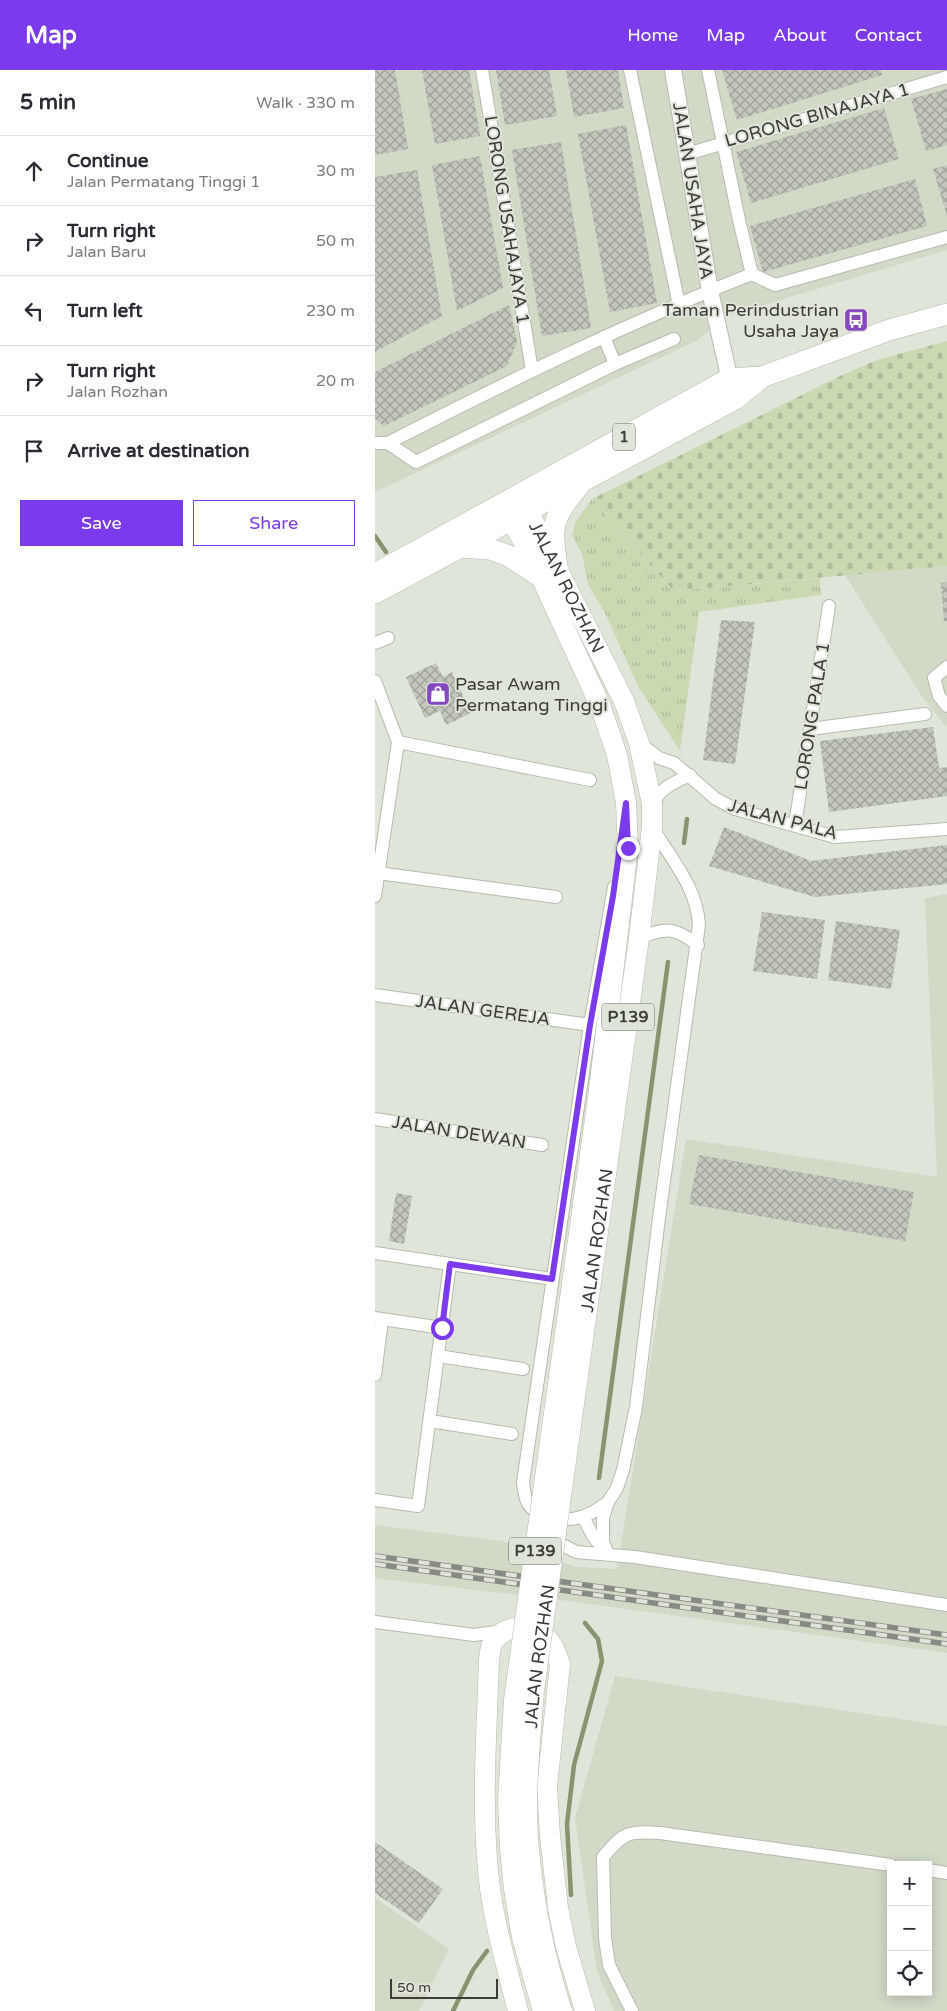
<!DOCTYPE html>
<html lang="en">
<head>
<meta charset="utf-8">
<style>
	:root { --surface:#fff; --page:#f2f2f3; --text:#2b2b33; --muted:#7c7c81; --line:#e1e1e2; --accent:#7c3aed }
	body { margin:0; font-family:"Varela Round",sans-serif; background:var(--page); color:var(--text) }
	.controls { position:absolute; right:15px; bottom:15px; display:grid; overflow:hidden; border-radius:0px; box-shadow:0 2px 12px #0003 }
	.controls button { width:45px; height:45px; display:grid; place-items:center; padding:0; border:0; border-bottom:1px solid var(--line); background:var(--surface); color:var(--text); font:25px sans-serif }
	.scale { position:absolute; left:15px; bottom:12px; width:108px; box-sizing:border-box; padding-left:5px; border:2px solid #3b3d39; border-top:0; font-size:14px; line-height:18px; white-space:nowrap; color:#3b3d39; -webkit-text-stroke:4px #e0e5d9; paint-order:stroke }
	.stop { position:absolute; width:15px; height:15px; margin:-11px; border:4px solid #7c3aed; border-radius:50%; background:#fff }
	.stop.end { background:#7c3aed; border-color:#fff; box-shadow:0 1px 5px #0008 }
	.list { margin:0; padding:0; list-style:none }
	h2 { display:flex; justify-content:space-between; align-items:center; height:65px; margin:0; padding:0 20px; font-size:21px }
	h2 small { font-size:16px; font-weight:400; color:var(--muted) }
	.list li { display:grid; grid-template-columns:32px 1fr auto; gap:15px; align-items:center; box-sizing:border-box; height:70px; padding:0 20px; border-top:1px solid var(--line) }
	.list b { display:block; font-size:19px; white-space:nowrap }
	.list p { margin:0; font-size:16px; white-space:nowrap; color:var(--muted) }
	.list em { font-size:16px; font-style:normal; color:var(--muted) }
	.actions { display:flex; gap:10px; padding:15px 20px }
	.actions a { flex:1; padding:11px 0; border:1px solid var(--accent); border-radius:0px; text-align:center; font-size:18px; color:var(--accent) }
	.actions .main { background:var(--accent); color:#fff }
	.icon { flex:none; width:28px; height:28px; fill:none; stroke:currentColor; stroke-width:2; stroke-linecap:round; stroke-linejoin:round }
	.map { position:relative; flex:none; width:572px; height:1941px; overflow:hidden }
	header { display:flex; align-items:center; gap:30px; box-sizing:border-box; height:70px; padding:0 25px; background:var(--accent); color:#fff }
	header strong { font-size:24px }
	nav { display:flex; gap:28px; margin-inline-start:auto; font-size:18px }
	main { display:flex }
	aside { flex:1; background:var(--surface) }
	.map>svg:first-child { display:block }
	.built { fill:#d2d9c7; fill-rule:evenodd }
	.grass { fill:url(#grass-tufts) }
	.cemetery { fill:url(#cemetery-stones) }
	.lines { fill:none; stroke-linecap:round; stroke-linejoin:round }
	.stream { stroke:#869470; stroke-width:4.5 }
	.building { fill:url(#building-cross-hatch) }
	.minor-casing { stroke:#b7bbb0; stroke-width:14 }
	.tertiary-casing { stroke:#b7bbb0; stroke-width:18 }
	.primary-casing { stroke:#b7bbb0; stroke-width:21 }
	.trunk-casing { stroke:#b7bbb0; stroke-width:22 }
	.minor { stroke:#fff; stroke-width:12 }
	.tertiary { stroke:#fff; stroke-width:16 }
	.primary { stroke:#fff; stroke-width:20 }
	.trunk { stroke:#fff; stroke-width:21 }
	.rail-casing { stroke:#888b83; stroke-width:5.5 }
	.rail { stroke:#e0e5d9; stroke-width:4; stroke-dasharray:11; stroke-linecap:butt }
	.primary-bridge-casing { stroke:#b7bbb0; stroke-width:21; stroke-linecap:butt }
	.primary-bridge { stroke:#fff; stroke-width:20 }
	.route { stroke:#7c3aed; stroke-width:6 }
	.labels { text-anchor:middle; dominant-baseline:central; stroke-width:4; stroke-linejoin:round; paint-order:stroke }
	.shield { fill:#e0e5d9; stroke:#6c6f69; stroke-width:1 }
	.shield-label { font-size:16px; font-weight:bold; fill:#3b3d39 }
	.street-label { font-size:18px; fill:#3b3d39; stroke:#e0e5d9 }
	.poi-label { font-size:18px; fill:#3b3d39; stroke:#e0e5d9; text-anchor:end }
</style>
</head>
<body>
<header>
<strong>Map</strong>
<nav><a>Home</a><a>Map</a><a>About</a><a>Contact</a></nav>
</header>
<main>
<aside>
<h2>5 min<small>Walk · 330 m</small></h2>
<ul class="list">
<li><svg class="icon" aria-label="ahead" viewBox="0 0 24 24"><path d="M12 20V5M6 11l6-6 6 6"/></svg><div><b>Continue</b><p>Jalan Permatang Tinggi 1</p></div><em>30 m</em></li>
<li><svg class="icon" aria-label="right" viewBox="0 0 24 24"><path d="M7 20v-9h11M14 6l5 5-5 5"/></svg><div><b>Turn right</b><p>Jalan Baru</p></div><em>50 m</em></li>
<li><svg class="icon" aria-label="left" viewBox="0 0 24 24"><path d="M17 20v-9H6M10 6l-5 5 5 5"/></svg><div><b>Turn left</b></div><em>230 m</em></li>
<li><svg class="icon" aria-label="right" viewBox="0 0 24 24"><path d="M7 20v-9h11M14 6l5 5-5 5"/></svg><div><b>Turn right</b><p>Jalan Rozhan</p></div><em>20 m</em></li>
<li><svg class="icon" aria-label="arrive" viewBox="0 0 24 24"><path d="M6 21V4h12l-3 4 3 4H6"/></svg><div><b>Arrive at destination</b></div></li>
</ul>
<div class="actions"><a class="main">Save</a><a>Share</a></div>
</aside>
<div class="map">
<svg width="572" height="1941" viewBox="0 0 572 1941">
	<defs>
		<pattern id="grass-tufts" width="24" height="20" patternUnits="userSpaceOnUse" patternTransform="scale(1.25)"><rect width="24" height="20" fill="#cad9b2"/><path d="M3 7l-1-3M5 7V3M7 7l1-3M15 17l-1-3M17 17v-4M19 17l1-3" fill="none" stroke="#aebb9a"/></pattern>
		<pattern id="cemetery-stones" width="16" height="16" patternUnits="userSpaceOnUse" patternTransform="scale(1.25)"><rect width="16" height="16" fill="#cad9b2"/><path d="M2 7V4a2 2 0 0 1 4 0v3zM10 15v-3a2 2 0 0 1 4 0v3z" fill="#aebb9a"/></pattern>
		<pattern id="building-cross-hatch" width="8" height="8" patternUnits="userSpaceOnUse" patternTransform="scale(1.25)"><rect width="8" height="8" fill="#c2c6bb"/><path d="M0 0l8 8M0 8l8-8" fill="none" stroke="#9fa299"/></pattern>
	</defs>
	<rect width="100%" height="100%" fill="#e0e5d9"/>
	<!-- built -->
	<g class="built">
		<polygon points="0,0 572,0 572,180 352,246 323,270 0,422"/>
		<polygon points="572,496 572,658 546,625 470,505"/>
		<polygon points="572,824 572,1583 186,1530 0,1508 0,1455 127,1471 201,1497 242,1499 311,1069 562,1107 550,828"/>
		<path d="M240,1606L572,1656V1941H239L222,1901L200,1748ZM516,1795H553V1922H516Z"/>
		<polygon points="0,1828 74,1879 44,1941 0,1941"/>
	</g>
	<!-- grass -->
	<polygon class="grass" points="217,429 299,521 445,508 446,525 324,542 305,681 263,616 231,545 213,514 207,484 197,465 201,451"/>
	<!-- cemetery -->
	<polygon class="cemetery" points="572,271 572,496 299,521 217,429 465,306 502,290"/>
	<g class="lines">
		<!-- stream -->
		<g class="stream">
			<polyline points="0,466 11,482"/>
			<polyline points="309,773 312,749"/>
			<polyline points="224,1408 293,892"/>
			<polyline points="196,1825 192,1754 199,1695 227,1591 223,1569 210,1553"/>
			<polyline points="78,1941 98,1900 112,1881"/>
		</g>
	</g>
	<!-- building -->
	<g class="building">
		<polygon points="0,0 20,0 33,79 0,85"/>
		<polygon points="47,0 94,0 105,66 60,74"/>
		<polygon points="121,0 174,0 182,46 130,55"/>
		<polygon points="191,0 243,0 249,38 199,47"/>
		<polygon points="347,0 506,0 507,5 362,50"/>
		<polygon points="572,19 572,75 551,81 536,29"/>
		<polygon points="509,38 524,89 376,133 361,82"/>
		<polygon points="251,55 282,233 235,242 203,64"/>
		<polygon points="186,72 216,258 167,266 137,80"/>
		<polygon points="105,86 128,218 82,241 57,95"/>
		<polygon points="572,95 572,146 558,99"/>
		<polygon points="42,100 67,246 0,282 0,107"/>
		<polygon points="540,109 552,156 388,202 375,156"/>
		<polygon points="134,235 142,272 132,296 9,356 0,349 0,302"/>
		<polygon points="572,512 572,551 569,551 566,513"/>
		<polygon points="346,550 380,552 360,694 328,690"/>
		<polygon points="61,593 68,607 77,602 96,643 71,655 65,641 50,648 31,607"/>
		<polygon points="558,657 564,698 572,697 572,726 454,742 445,671"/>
		<polygon points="349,757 436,791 572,775 572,814 440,827 334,796"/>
		<polygon points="387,842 450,850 442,909 378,901"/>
		<polygon points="461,851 525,860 516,919 453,910"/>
		<polygon points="324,1085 539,1122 530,1171 314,1134"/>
		<polygon points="21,1123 37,1126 29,1174 14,1171"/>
		<polygon points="0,1772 68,1819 44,1853 0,1823"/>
	</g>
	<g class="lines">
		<defs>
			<g id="minor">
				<polyline points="107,0 157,300"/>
				<polyline points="255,0 304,235"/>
				<polyline points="333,0 364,150 377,204"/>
				<polyline points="312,84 572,7"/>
				<polyline points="229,267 240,294"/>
				<path d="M0,373H13C132,312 252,253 377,204L400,215L572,167"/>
				<polyline points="13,373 41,392 240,294 299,269"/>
				<polyline points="0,573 13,568"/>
				<polyline points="572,597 559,608 564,626 572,636"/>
				<polyline points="0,611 23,672 0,826"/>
				<polyline points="435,659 550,644"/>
				<polyline points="23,672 215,710"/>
				<polyline points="264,673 284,688 299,693 341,729 360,739 460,767 572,759"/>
				<path d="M277,734C288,716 297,714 315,705"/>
				<polyline points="420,755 454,536"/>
				<polyline points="3,803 181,827"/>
				<path d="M264,868C291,857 300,857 323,875"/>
				<polyline points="0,925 215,955"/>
				<polyline points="0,1049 167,1075"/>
				<polyline points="0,1183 177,1209"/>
				<polyline points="0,1248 67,1258"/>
				<polyline points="63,1286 148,1299"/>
				<polyline points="0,1305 7,1250"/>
				<polyline points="55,1351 137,1364"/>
				<polyline points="0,1430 43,1436 75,1194"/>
				<path d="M233,1432C225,1438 218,1443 209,1446C193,1452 165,1450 154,1435C149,1428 149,1420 148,1412L215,955L239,817"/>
				<polyline points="208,1447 218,1466 229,1480"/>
				<polyline points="178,1465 184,1473 201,1482 260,1487 572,1535"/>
				<path d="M233,1484L228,1472V1448L233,1432L242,1418L248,1400L261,1337L284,1148L324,855C322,817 296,789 277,757"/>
				<polyline points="0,1552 99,1565 128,1561"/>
				<polyline points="553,1800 572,1803"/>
				<path d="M257,1941L234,1895L230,1868L228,1787C249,1762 253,1761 285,1763L516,1795"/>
			</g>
			<polyline id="tertiary" points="298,0 335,221 357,320"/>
			<g id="primary">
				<path id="s1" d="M146,427L249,631L264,673L277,734V757L264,868L242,1026"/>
				<polyline points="129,434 166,507 225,635 242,685 251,733 253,778 224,1020"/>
				<path d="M143,1941C130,1890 115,1840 112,1788C107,1722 112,1655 114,1590C115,1585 115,1578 117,1574C125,1558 150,1552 165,1562C176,1569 181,1582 185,1594L172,1717L175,1766L183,1838L191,1877L210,1941"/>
			</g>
			<g id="trunk">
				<polyline points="85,477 115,479 134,486 166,507"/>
				<path d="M183,503C177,459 173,452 203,417"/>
				<polyline points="0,504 354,309 387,307 514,260 572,244"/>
				<polyline points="0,523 360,329 387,307"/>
			</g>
		</defs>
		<!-- minor casing -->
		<use href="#minor" class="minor-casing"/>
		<!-- tertiary casing -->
		<use href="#tertiary" class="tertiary-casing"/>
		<!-- primary casing -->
		<use href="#primary" class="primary-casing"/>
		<!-- trunk casing -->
		<use href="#trunk" class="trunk-casing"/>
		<!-- minor -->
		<use href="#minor" class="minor"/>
		<!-- tertiary -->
		<use href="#tertiary" class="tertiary"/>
		<!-- primary -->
		<use href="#primary" class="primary"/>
		<!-- trunk -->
		<use href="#trunk" class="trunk"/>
		<defs>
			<g id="rail">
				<polyline points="0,1486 572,1565"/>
				<polyline points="0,1494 572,1574"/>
			</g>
		</defs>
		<!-- rail casing -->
		<use href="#rail" class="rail-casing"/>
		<!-- rail -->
		<use href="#rail" class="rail"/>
		<defs>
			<g id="primary-bridge">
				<polyline points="168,1941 147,1867 139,1819 135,1778 133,1730 139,1630 224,1020"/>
				<path id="s2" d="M187,1941C170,1889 159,1835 154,1780C149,1727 155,1673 159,1620L242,1026"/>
			</g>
		</defs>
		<!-- primary-bridge casing -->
		<use href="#primary-bridge" class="primary-bridge-casing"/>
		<!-- primary-bridge -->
		<use href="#primary-bridge" class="primary-bridge"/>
	</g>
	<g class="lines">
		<!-- route -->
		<polyline class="route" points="67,1258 75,1194 177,1209 215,955 238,826 251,733 253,778"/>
	</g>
	<!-- icons -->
	<defs>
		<symbol id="bus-square" viewBox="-11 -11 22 22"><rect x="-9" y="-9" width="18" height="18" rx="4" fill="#8549bf" stroke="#e0e5d9"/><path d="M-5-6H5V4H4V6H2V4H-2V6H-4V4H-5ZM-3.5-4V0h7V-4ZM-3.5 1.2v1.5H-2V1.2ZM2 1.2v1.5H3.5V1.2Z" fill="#fff"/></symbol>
		<symbol id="shop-square" viewBox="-11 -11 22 22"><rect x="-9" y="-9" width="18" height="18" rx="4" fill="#8549bf" stroke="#e0e5d9"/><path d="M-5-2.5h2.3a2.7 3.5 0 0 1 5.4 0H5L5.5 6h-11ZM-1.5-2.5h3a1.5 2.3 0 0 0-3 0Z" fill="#fff"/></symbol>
	</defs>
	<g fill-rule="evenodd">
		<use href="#bus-square" x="467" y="236" width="28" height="28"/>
		<use href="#shop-square" x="49" y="610" width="28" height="28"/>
	</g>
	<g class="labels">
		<!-- shield labels -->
		<g class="shield">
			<rect x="238" y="353.5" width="22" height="27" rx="4"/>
			<rect x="227" y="933.5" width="52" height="27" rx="4"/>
			<rect x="134" y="1467.5" width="52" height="27" rx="4"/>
		</g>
		<g class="shield-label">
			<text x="249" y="367">1</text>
			<text x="253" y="947">P139</text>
			<text x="160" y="1481">P139</text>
		</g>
		<!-- street labels -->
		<g class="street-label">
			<text transform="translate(442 45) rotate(-16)">LORONG BINAJAYA 1</text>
			<text transform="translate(318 121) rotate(81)">JALAN USAHA JAYA</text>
			<text transform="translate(132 150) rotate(81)">LORONG USAHAJAYA 1</text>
			<text stroke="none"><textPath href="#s1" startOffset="101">JALAN ROZHAN</textPath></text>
			<text transform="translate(437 646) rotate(-81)">LORONG PALA 1</text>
			<text transform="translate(408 749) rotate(15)">JALAN PALA</text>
			<text transform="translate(108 940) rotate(8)">JALAN GEREJA</text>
			<text transform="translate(84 1062) rotate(9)">JALAN DEWAN</text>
			<text stroke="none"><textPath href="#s2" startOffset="779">JALAN ROZHAN</textPath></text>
			<text stroke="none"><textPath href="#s2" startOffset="359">JALAN ROZHAN</textPath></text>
		</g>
		<!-- poi labels -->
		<g class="poi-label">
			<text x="464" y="240">Taman Perindustrian<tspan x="464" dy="21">Usaha Jaya</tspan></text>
			<text x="80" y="614" text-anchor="start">Pasar Awam<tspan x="80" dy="21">Permatang Tinggi</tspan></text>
		</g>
	</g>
</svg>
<div class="controls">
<button>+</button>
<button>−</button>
<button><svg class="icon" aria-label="locate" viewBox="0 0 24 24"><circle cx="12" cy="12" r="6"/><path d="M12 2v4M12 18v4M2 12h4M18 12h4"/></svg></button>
</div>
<div class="scale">50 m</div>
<div class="stop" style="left:67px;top:1258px"></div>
<div class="stop end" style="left:253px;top:778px"></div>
</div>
</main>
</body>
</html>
